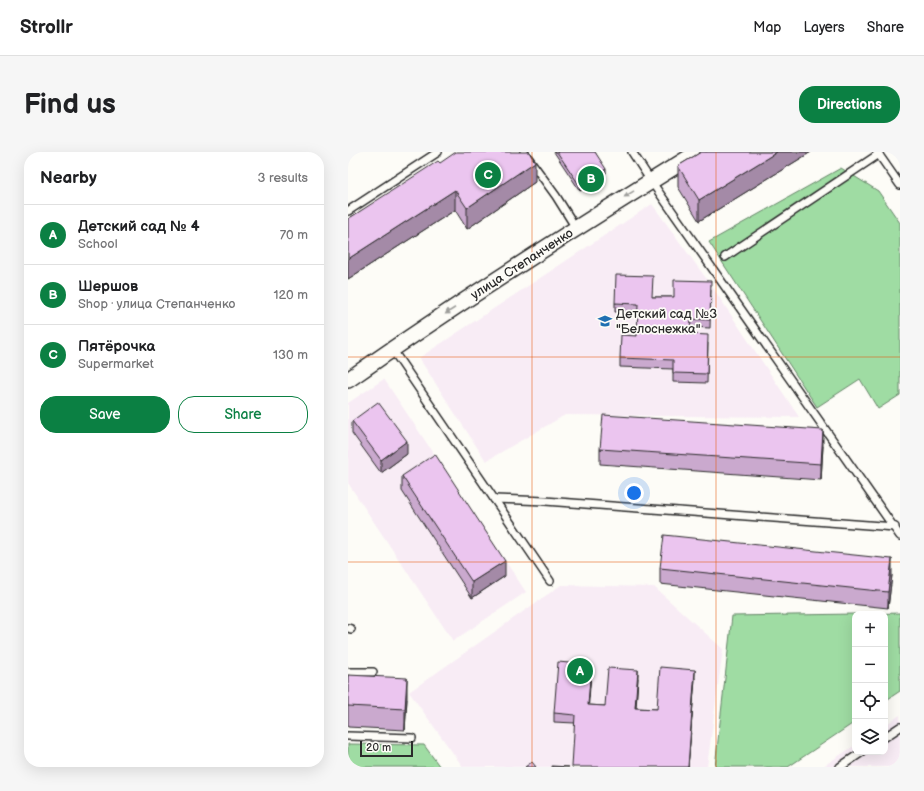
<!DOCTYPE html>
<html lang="en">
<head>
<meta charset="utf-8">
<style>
	:root { --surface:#fff; --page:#f6f6f6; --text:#202124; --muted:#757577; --line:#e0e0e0; --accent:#0b8043 }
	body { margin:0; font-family:"Balsamiq Sans",sans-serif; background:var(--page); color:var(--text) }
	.controls { position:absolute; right:12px; bottom:12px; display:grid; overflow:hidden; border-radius:8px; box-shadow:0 4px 16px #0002 }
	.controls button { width:36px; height:36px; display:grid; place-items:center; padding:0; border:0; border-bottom:1px solid var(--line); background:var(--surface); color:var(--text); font:20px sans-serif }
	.scale { position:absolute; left:12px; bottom:10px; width:53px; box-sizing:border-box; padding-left:4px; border:2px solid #2b2b2b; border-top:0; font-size:11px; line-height:14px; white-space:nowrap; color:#2b2b2b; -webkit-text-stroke:3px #fdfcf7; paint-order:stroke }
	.you { position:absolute; left:286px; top:341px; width:14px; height:14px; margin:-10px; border:3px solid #fff; border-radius:50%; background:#1a73e8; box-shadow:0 0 0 6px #1a73e833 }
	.badge { display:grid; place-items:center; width:26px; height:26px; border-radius:50%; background:var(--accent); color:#fff; font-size:13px; font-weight:700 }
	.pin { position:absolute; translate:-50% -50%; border:2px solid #fff; box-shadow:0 1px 4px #0006 }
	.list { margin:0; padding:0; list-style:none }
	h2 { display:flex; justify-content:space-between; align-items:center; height:52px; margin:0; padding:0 16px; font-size:17px }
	h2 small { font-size:13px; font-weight:400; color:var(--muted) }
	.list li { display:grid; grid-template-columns:26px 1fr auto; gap:12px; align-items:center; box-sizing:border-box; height:60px; padding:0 16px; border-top:1px solid var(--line) }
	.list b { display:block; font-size:15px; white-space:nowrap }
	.list p { margin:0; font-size:13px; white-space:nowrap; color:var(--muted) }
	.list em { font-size:13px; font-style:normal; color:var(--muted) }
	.actions { display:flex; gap:8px; padding:12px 16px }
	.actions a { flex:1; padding:9px 0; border:1px solid var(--accent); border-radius:16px; text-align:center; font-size:14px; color:var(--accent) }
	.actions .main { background:var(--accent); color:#fff }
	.icon { flex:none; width:22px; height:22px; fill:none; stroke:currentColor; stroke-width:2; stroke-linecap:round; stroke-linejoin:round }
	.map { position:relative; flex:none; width:552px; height:615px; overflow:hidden; border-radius:16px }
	header { display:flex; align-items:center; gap:24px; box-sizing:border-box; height:56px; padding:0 20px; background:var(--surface); border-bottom:1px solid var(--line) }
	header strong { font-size:19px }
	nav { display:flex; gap:22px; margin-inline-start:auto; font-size:14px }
	.intro { display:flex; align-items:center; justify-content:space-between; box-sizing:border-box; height:96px; padding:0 24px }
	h1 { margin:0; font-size:28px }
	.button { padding:10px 18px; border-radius:16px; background:var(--accent); color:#fff; font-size:14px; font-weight:700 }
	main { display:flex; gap:24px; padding:0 24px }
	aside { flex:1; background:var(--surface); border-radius:16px; box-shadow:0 4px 16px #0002 }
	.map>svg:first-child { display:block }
	.built { fill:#f8ecf5 }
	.green { fill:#9fdca3; stroke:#658467 }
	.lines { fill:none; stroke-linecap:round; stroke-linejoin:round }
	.lane-casing { stroke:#2b2b2b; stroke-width:10 }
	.street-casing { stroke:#2b2b2b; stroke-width:18 }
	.lane { stroke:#fdfcf7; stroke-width:7 }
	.street { stroke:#fdfcf7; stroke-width:15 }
	.wall { fill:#caa9ce; stroke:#2b2b2b }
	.shaded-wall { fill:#a48aa7; stroke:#2b2b2b }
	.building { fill:#ebc5ef; stroke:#2b2b2b }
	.oneway { fill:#9e9e9b }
	.grid { fill:none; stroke:#e8590c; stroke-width:1; stroke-opacity:0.55 }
	.labels { text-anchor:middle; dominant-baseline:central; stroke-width:3.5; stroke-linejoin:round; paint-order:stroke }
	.street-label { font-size:13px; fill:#2b2b2b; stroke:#fdfcf7 }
	.poi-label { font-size:13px; fill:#2b2b2b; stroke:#fdfcf7; text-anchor:start }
</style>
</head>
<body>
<header>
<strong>Strollr</strong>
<nav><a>Map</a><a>Layers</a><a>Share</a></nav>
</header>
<div class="intro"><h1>Find us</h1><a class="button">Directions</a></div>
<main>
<aside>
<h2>Nearby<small>3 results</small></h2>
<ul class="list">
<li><span class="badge">A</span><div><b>Детский сад № 4</b><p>School</p></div><em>70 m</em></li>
<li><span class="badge">B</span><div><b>Шершов</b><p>Shop · улица Степанченко</p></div><em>120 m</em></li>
<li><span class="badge">C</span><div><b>Пятёрочка</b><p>Supermarket</p></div><em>130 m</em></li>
</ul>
<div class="actions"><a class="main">Save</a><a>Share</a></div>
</aside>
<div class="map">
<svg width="552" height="615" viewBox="0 0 552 615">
	<rect width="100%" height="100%" fill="#fdfcf7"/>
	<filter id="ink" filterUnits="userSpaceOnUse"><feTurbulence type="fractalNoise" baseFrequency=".025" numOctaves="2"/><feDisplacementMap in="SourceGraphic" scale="8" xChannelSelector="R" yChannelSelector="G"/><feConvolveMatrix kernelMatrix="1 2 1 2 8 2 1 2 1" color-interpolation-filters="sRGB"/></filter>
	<g filter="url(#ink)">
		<!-- built -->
		<g class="built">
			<polygon points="304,52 363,133 451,265 217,263 138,309 71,206"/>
			<polygon points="36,227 178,440 105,489 0,331 0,251"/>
			<polygon points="213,433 306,435 375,497 359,615 115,615 61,540"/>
			<polygon points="552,563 552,615 474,615 507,593 507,600 537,600 537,573"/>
		</g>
		<!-- green -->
		<g class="green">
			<polygon points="493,16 530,39 552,71 552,243 530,257 512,227 469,255 361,90"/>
			<polygon points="552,461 552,539 537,549 537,462 516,462"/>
			<polygon points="507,462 507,570 440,615 367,615 384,464"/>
			<polygon points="0,592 76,593 92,615 0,615"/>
		</g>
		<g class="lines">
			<defs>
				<g id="lane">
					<polyline points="176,0 208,44 228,76"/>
					<polyline points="284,0 303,29 552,384"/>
					<polyline points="529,0 552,33"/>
					<polyline points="0,59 90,0"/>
					<polyline points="377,105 531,2"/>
					<polyline points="44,197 202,429"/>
					<polyline points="146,347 197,349 547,375"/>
					<polyline points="0,476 3,477"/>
					<polyline points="0,520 25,520"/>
					<polyline points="0,584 64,586"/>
					<polyline points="537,585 552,575"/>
					<polyline points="492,615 514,600"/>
				</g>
				<path id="street" d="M0,228C114,148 232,73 350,0"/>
			</defs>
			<!-- lane casing -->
			<use href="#lane" class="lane-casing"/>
			<!-- street casing -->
			<use href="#street" class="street-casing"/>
			<!-- lane -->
			<use href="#lane" class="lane"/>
			<!-- street -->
			<use href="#street" class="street"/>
		</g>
		<!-- wall -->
		<g class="wall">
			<polygon points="206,0 247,0 258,21 232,39"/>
			<polygon points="353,0 463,0 351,69 330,35 330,14"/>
			<polygon points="92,11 187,30 119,77 107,58 0,127 0,67"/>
			<polygon points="363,137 362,176 343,175 342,182 360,191 359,231 325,230 325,217 272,215 272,206 289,184 290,161 267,160 267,151 305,145 326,145"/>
			<polygon points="4,269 59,302 33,321 4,281"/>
			<polygon points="475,294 473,328 252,312 252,297"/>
			<polygon points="54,324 157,424 124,446 54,339"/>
			<polygon points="312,416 544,423 540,456 312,432"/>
			<polygon points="243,521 240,553 257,554 290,526 288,556 309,557 347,526 340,615 227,571 206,570 206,561"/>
			<polygon points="0,523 59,547 57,578 0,575"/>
		</g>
		<!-- shaded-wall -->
		<g class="shaded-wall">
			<polygon points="429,0 463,0 351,69 351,48"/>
			<polygon points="187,10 187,30 119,77 119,56"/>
			<polygon points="258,17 258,21 232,39 232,34"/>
			<polygon points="107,38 107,58 0,127 0,107"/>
			<polygon points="475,278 475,294 473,328 473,312"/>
			<polygon points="59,289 59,302 33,321 33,308"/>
			<polygon points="544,407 544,423 540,456 540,440"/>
			<polygon points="157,409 157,424 124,446 124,430"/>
			<polygon points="243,513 243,521 240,561 240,553"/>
			<polygon points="290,518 290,526 287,564 287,556"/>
			<polygon points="347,518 347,526 340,615"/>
			<polygon points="59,526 59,547 57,578 57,557"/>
		</g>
		<!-- building -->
		<g class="building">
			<polygon points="108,0 181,0 187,10 119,56 107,38 0,107 0,67 90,9 92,11"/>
			<polygon points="209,0 247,0 258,17 232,34"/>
			<polygon points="353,0 429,0 351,48 330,14"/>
			<polygon points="268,123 305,124 304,145 326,145 326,128 363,129 362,168 343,167 342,182 360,183 359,222 325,221 325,208 272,206 273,183 289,184 290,152 267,151"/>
			<polygon points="30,250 59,289 33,308 4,269"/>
			<polygon points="255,263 475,278 473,312 252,297"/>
			<polygon points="87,302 157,409 124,430 54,324"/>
			<polygon points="316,383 544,407 540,440 312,416"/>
			<polygon points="210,510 243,513 240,553 257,554 260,516 290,518 287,556 309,557 312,515 347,518 340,615 224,615 227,563 206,561"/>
			<polygon points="0,523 59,526 57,557 0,554"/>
			<polygon points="184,610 188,615 177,615"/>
			<polygon points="204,614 221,615 204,615"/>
		</g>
		<!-- one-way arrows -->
		<defs><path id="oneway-solid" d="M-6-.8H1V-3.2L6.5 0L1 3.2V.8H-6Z"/></defs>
		<g class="oneway">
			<use href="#oneway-solid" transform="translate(281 42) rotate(148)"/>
			<use href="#oneway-solid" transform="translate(102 159) rotate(147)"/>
		</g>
	</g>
	<!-- grid -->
	<path class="grid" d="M184,0V615M368,0V615M0,205H552M0,410H552"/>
	<!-- icons -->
	<defs>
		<symbol id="school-bare" viewBox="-9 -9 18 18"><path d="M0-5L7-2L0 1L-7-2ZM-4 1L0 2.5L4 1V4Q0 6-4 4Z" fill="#1f6fb2" stroke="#fdfcf7" stroke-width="2.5" paint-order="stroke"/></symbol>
	</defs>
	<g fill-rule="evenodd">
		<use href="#school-bare" x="247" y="159" width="20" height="20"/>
	</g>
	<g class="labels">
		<!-- street labels -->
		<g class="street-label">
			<text transform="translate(174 112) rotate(-33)">улица Степанченко</text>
		</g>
		<!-- poi labels -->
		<g class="poi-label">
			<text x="268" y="162">Детский сад №3<tspan x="268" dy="15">"Белоснежка"</tspan></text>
		</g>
	</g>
</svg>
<div class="controls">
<button>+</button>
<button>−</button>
<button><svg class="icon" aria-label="locate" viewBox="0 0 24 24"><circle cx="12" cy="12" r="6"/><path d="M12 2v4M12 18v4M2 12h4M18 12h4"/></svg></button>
<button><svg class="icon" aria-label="layers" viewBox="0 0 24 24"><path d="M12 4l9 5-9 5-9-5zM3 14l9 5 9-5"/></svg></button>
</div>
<div class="scale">20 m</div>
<div class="you"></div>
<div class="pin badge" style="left:232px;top:519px">A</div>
<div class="pin badge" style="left:243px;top:27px">B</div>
<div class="pin badge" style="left:140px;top:23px">C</div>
</div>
</main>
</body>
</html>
